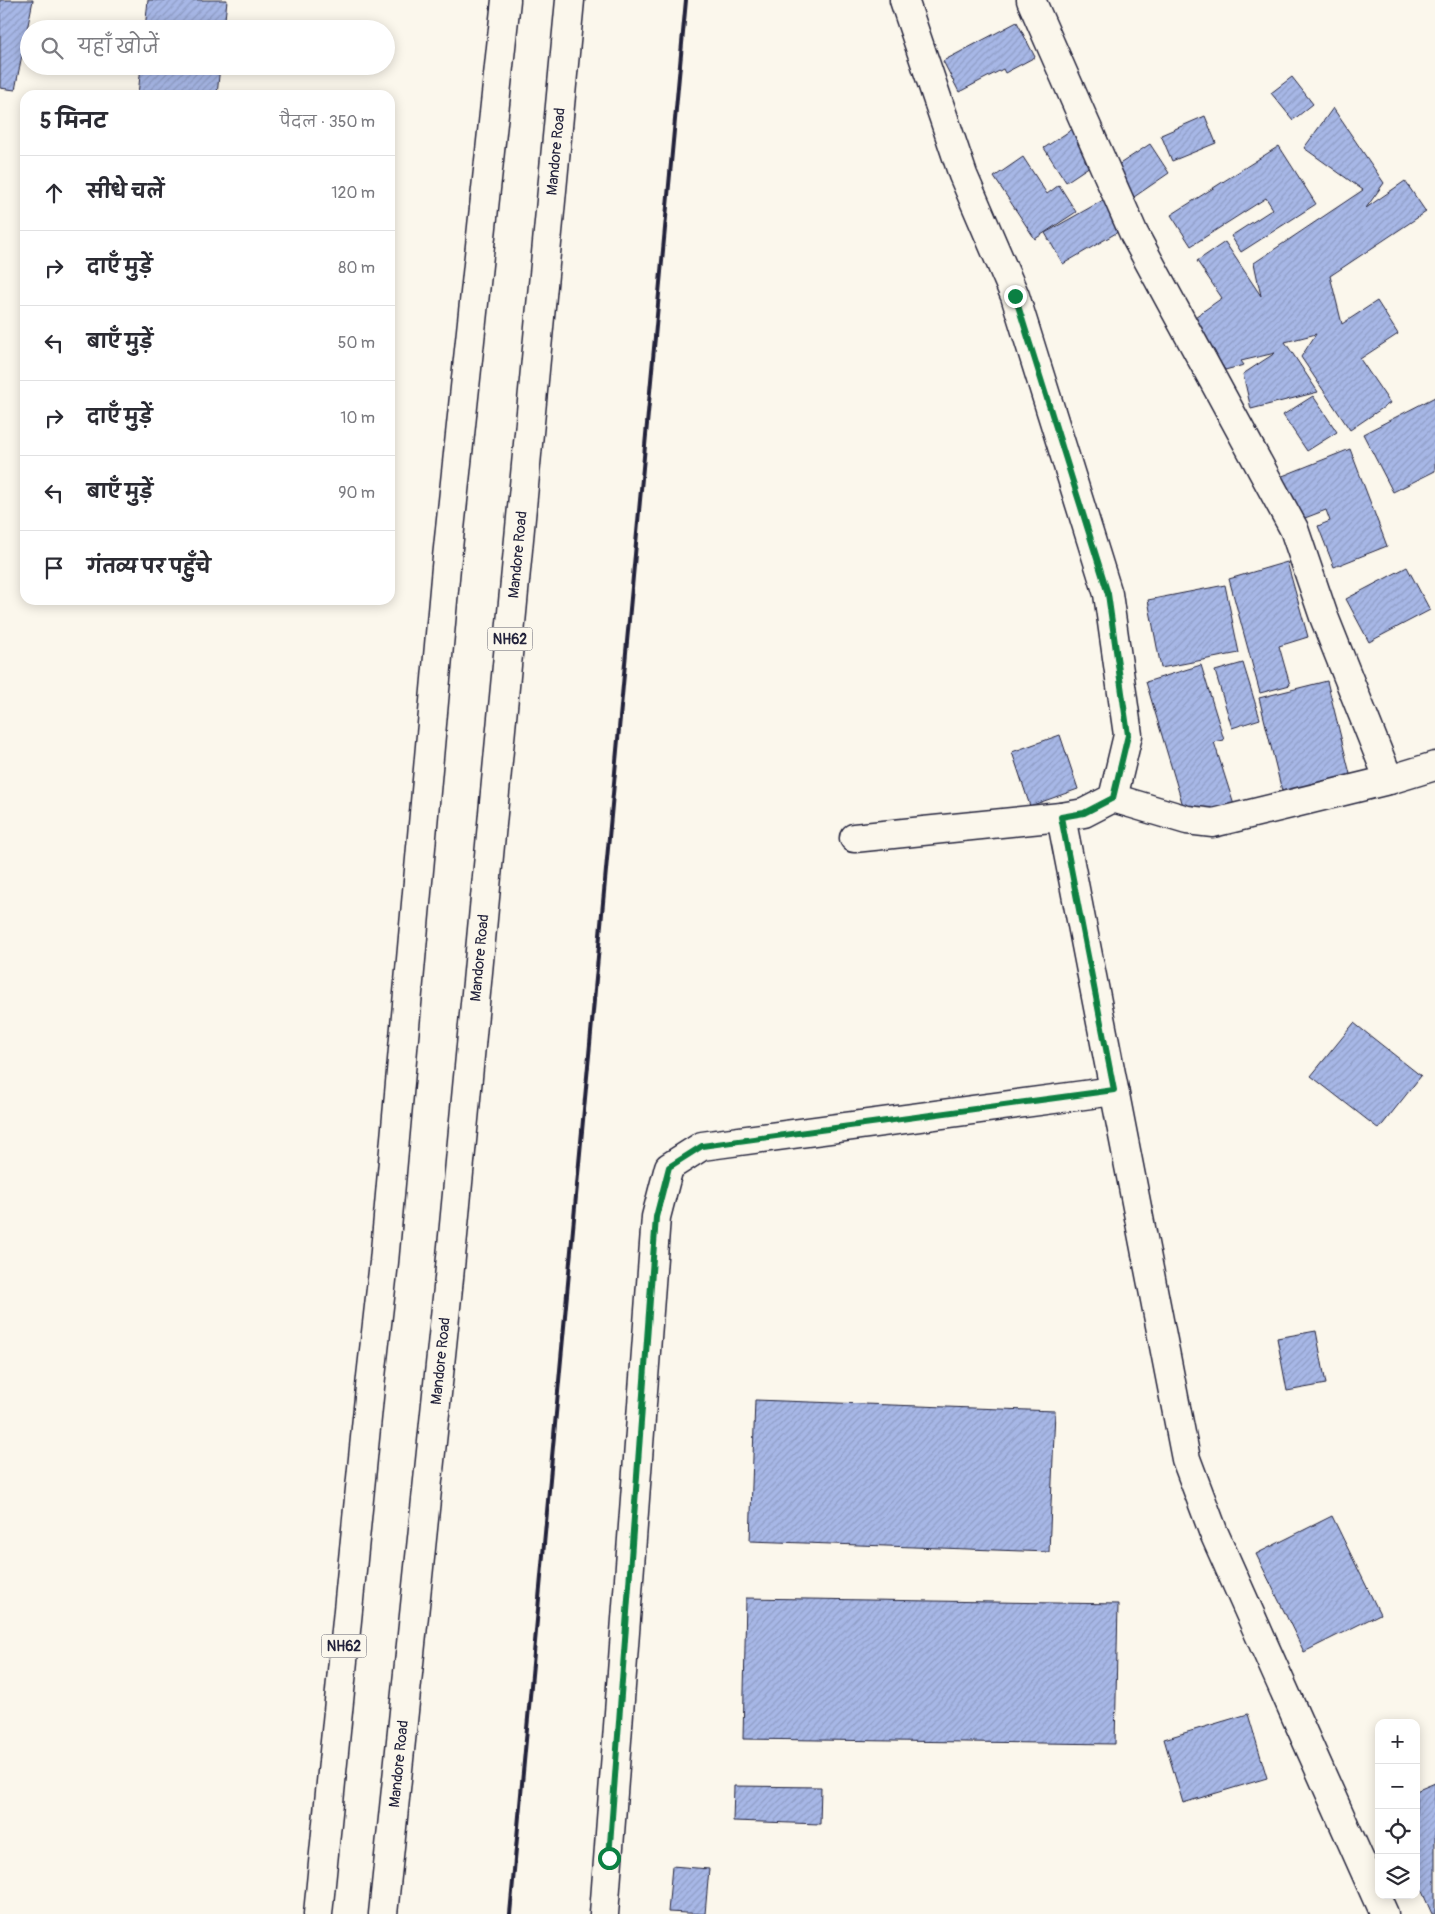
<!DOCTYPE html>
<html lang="hi">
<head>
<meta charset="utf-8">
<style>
	:root { --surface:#fff; --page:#f7f7f7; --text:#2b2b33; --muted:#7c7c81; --line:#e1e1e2 }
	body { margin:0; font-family:Pangolin,"Playpen Sans Deva",sans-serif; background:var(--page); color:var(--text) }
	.controls { position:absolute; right:15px; bottom:15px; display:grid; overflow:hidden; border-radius:10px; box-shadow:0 2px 12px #0003 }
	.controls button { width:45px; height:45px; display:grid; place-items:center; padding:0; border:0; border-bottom:1px solid var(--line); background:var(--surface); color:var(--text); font:25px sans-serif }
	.stop { position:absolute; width:15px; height:15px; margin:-11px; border:4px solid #0b8043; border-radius:50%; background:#fff }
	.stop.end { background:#0b8043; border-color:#fff; box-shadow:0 1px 5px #0008 }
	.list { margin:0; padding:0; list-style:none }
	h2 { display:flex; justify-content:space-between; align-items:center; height:65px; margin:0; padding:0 20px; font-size:21px }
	h2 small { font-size:16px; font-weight:400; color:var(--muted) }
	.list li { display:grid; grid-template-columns:32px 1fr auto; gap:15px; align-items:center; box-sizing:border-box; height:75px; padding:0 20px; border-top:1px solid var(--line) }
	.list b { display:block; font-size:19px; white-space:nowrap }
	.list em { font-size:16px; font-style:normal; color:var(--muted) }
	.icon { flex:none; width:28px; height:28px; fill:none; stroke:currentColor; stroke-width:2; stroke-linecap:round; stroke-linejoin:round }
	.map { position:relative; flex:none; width:1435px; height:1914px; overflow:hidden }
	.search { position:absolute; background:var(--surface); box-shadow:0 2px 12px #0003; left:20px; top:20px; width:375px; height:55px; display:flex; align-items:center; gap:12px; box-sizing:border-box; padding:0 18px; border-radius:28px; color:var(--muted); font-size:19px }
	.panel { position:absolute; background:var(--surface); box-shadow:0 2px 12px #0003; left:20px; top:90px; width:375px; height:515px; border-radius:15px }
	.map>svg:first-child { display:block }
	.building { fill:url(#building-hatch); stroke:#22223b }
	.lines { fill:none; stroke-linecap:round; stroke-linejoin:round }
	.street-casing { stroke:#22223b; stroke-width:31 }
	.highway-casing { stroke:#22223b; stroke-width:31 }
	.street { stroke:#fbf7ec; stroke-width:28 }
	.highway { stroke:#fbf7ec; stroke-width:28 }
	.rail { stroke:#22223b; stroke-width:4 }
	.route { stroke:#0b8043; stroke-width:6 }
	.labels { text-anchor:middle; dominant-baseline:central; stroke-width:4; stroke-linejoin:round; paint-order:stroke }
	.shield { fill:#fbf7ec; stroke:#636270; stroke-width:1 }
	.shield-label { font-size:14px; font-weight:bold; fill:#22223b }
	.street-label { font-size:15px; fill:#22223b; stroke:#fbf7ec }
</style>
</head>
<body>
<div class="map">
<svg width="1435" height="1914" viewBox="0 0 1435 1914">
	<defs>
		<pattern id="building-hatch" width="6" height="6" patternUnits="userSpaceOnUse" patternTransform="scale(1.25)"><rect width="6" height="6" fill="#a7b7e6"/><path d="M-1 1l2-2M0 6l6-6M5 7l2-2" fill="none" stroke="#8f9dc6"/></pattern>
	</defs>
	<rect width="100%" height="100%" fill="#fbf7ec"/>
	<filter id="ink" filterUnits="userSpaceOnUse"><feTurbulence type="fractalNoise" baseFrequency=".02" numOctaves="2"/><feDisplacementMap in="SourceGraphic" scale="10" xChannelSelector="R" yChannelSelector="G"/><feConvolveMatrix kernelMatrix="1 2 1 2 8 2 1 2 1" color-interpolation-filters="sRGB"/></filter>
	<g filter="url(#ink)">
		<!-- building -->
		<g class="building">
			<polygon points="0,0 33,0 15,90 0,88"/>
			<polygon points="148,0 227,0 224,29 145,29"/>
			<polygon points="1017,22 1035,57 1005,73 1003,69 959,92 943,61"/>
			<polygon points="141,66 220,66 217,95 138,95"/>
			<polygon points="1292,77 1313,104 1293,120 1271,93"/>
			<polygon points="1333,108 1384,183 1366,208 1405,181 1426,212 1330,276 1342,324 1377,301 1398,334 1360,359 1390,403 1350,430 1301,357 1316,334 1285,342 1318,392 1251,409 1243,374 1275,353 1241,361 1244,365 1225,370 1192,319 1222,298 1197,261 1225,242 1261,296 1254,263 1363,190 1304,148"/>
			<polygon points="1205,116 1216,143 1172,161 1161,135"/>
			<polygon points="1074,128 1096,162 1066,182 1044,148"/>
			<polygon points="1150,144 1169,173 1134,197 1115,167"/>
			<polygon points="1279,146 1316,204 1241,252 1231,236 1273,209 1266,198 1191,246 1171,215"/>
			<polygon points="1023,157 1047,194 1059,185 1076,212 1035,239 994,177"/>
			<polygon points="1105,199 1123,229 1063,264 1045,233"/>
			<polygon points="1313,396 1337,432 1307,451 1283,415"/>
			<polygon points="1435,397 1435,471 1393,492 1363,434"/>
			<polygon points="1350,449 1387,546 1334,567 1318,526 1330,521 1326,510 1297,521 1280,477"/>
			<polygon points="1287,562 1308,637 1279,646 1290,685 1260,693 1229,579"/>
			<polygon points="1407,567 1430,610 1369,642 1346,599"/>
			<polygon points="1225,585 1239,653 1161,668 1148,600"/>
			<polygon points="1243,663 1260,719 1232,728 1215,671"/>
			<polygon points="1201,665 1224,740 1214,742 1234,805 1187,819 1146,682"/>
			<polygon points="1327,681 1351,778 1283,795 1259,698"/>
			<polygon points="1060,735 1078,789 1030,806 1012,752"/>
			<polygon points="1354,1023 1421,1076 1379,1129 1311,1076"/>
			<polygon points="1316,1331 1326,1384 1287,1391 1277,1338"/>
			<polygon points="755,1400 1055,1411 1049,1552 750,1541"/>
			<polygon points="1332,1516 1380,1614 1304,1652 1256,1554"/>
			<polygon points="746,1598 1118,1604 1115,1744 743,1739"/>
			<polygon points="1248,1714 1267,1778 1183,1803 1164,1739"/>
			<polygon points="1435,1783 1435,1914 1432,1914 1416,1878 1416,1791"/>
			<polygon points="734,1786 821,1787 820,1824 733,1821"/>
			<polygon points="672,1866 709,1869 705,1914 668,1912"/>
		</g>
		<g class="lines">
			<defs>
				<g id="street">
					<polyline points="904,0 963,175 1015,296 1108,594 1128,735 1113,798 1084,813 1061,817 1186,1459 1213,1531 1384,1914"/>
					<polyline points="1031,0 1134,234 1294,529 1324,617 1389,780"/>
					<polyline points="1113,798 1187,820 1213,823 1389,780 1435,766"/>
					<polyline points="854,838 1061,817"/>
					<polyline points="604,1914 656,1217 669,1167 702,1146 1114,1091"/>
				</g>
				<g id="highway">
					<polyline points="318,1914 371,1377 384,1262 446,567 506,0"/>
					<path id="s1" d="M383,1914L449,1278L570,0"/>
				</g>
			</defs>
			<!-- street casing -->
			<use href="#street" class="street-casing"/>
			<!-- highway casing -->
			<use href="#highway" class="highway-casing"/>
			<!-- street -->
			<use href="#street" class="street"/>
			<!-- highway -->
			<use href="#highway" class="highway"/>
			<!-- rail -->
			<polyline class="rail" points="510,1914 686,0"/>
		</g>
	</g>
	<g class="lines" filter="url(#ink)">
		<!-- route -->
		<polyline class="route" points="609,1858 656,1217 669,1167 702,1146 1114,1090 1061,817 1084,813 1113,798 1128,735 1108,594 1015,296"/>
	</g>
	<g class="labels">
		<!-- shield labels -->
		<g class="shield">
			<rect x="487.5" y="627.5" width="45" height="23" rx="4"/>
			<rect x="321.5" y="1634.5" width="45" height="23" rx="4"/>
		</g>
		<g class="shield-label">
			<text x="510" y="639">NH62</text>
			<text x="344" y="1646">NH62</text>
		</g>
		<!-- street labels -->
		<g class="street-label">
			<text stroke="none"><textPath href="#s1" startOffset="1771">Mandore Road</textPath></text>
			<text stroke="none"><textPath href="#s1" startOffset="1366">Mandore Road</textPath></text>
			<text stroke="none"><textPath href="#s1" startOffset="961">Mandore Road</textPath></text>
			<text stroke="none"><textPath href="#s1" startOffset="556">Mandore Road</textPath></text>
			<text stroke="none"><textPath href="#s1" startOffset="151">Mandore Road</textPath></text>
		</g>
	</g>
</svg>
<div class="controls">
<button>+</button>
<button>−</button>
<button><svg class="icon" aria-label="locate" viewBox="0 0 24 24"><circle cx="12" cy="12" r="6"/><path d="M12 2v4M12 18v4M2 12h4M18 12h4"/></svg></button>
<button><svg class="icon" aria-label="layers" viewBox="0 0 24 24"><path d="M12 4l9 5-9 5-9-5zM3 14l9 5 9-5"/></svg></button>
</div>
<div class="stop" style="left:609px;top:1858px"></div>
<div class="stop end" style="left:1015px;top:296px"></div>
<div class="search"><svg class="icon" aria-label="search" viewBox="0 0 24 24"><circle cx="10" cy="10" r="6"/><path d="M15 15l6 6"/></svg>यहाँ खोजें</div>
<section class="panel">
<h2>5 मिनट<small>पैदल · 350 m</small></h2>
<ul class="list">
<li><svg class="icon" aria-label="ahead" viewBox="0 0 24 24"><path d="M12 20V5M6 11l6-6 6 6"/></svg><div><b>सीधे चलें</b></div><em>120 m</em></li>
<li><svg class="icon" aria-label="right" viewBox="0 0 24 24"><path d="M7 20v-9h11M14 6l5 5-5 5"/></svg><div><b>दाएँ मुड़ें</b></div><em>80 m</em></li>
<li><svg class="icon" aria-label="left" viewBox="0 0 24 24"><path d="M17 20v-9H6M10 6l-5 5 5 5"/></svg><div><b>बाएँ मुड़ें</b></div><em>50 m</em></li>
<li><svg class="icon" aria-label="right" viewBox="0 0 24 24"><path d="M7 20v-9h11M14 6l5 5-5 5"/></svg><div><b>दाएँ मुड़ें</b></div><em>10 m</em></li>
<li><svg class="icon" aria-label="left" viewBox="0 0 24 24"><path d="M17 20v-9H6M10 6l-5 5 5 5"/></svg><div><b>बाएँ मुड़ें</b></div><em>90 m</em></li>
<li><svg class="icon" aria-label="arrive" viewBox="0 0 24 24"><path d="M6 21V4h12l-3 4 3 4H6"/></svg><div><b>गंतव्य पर पहुँचे</b></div></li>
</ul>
</section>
</div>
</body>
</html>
